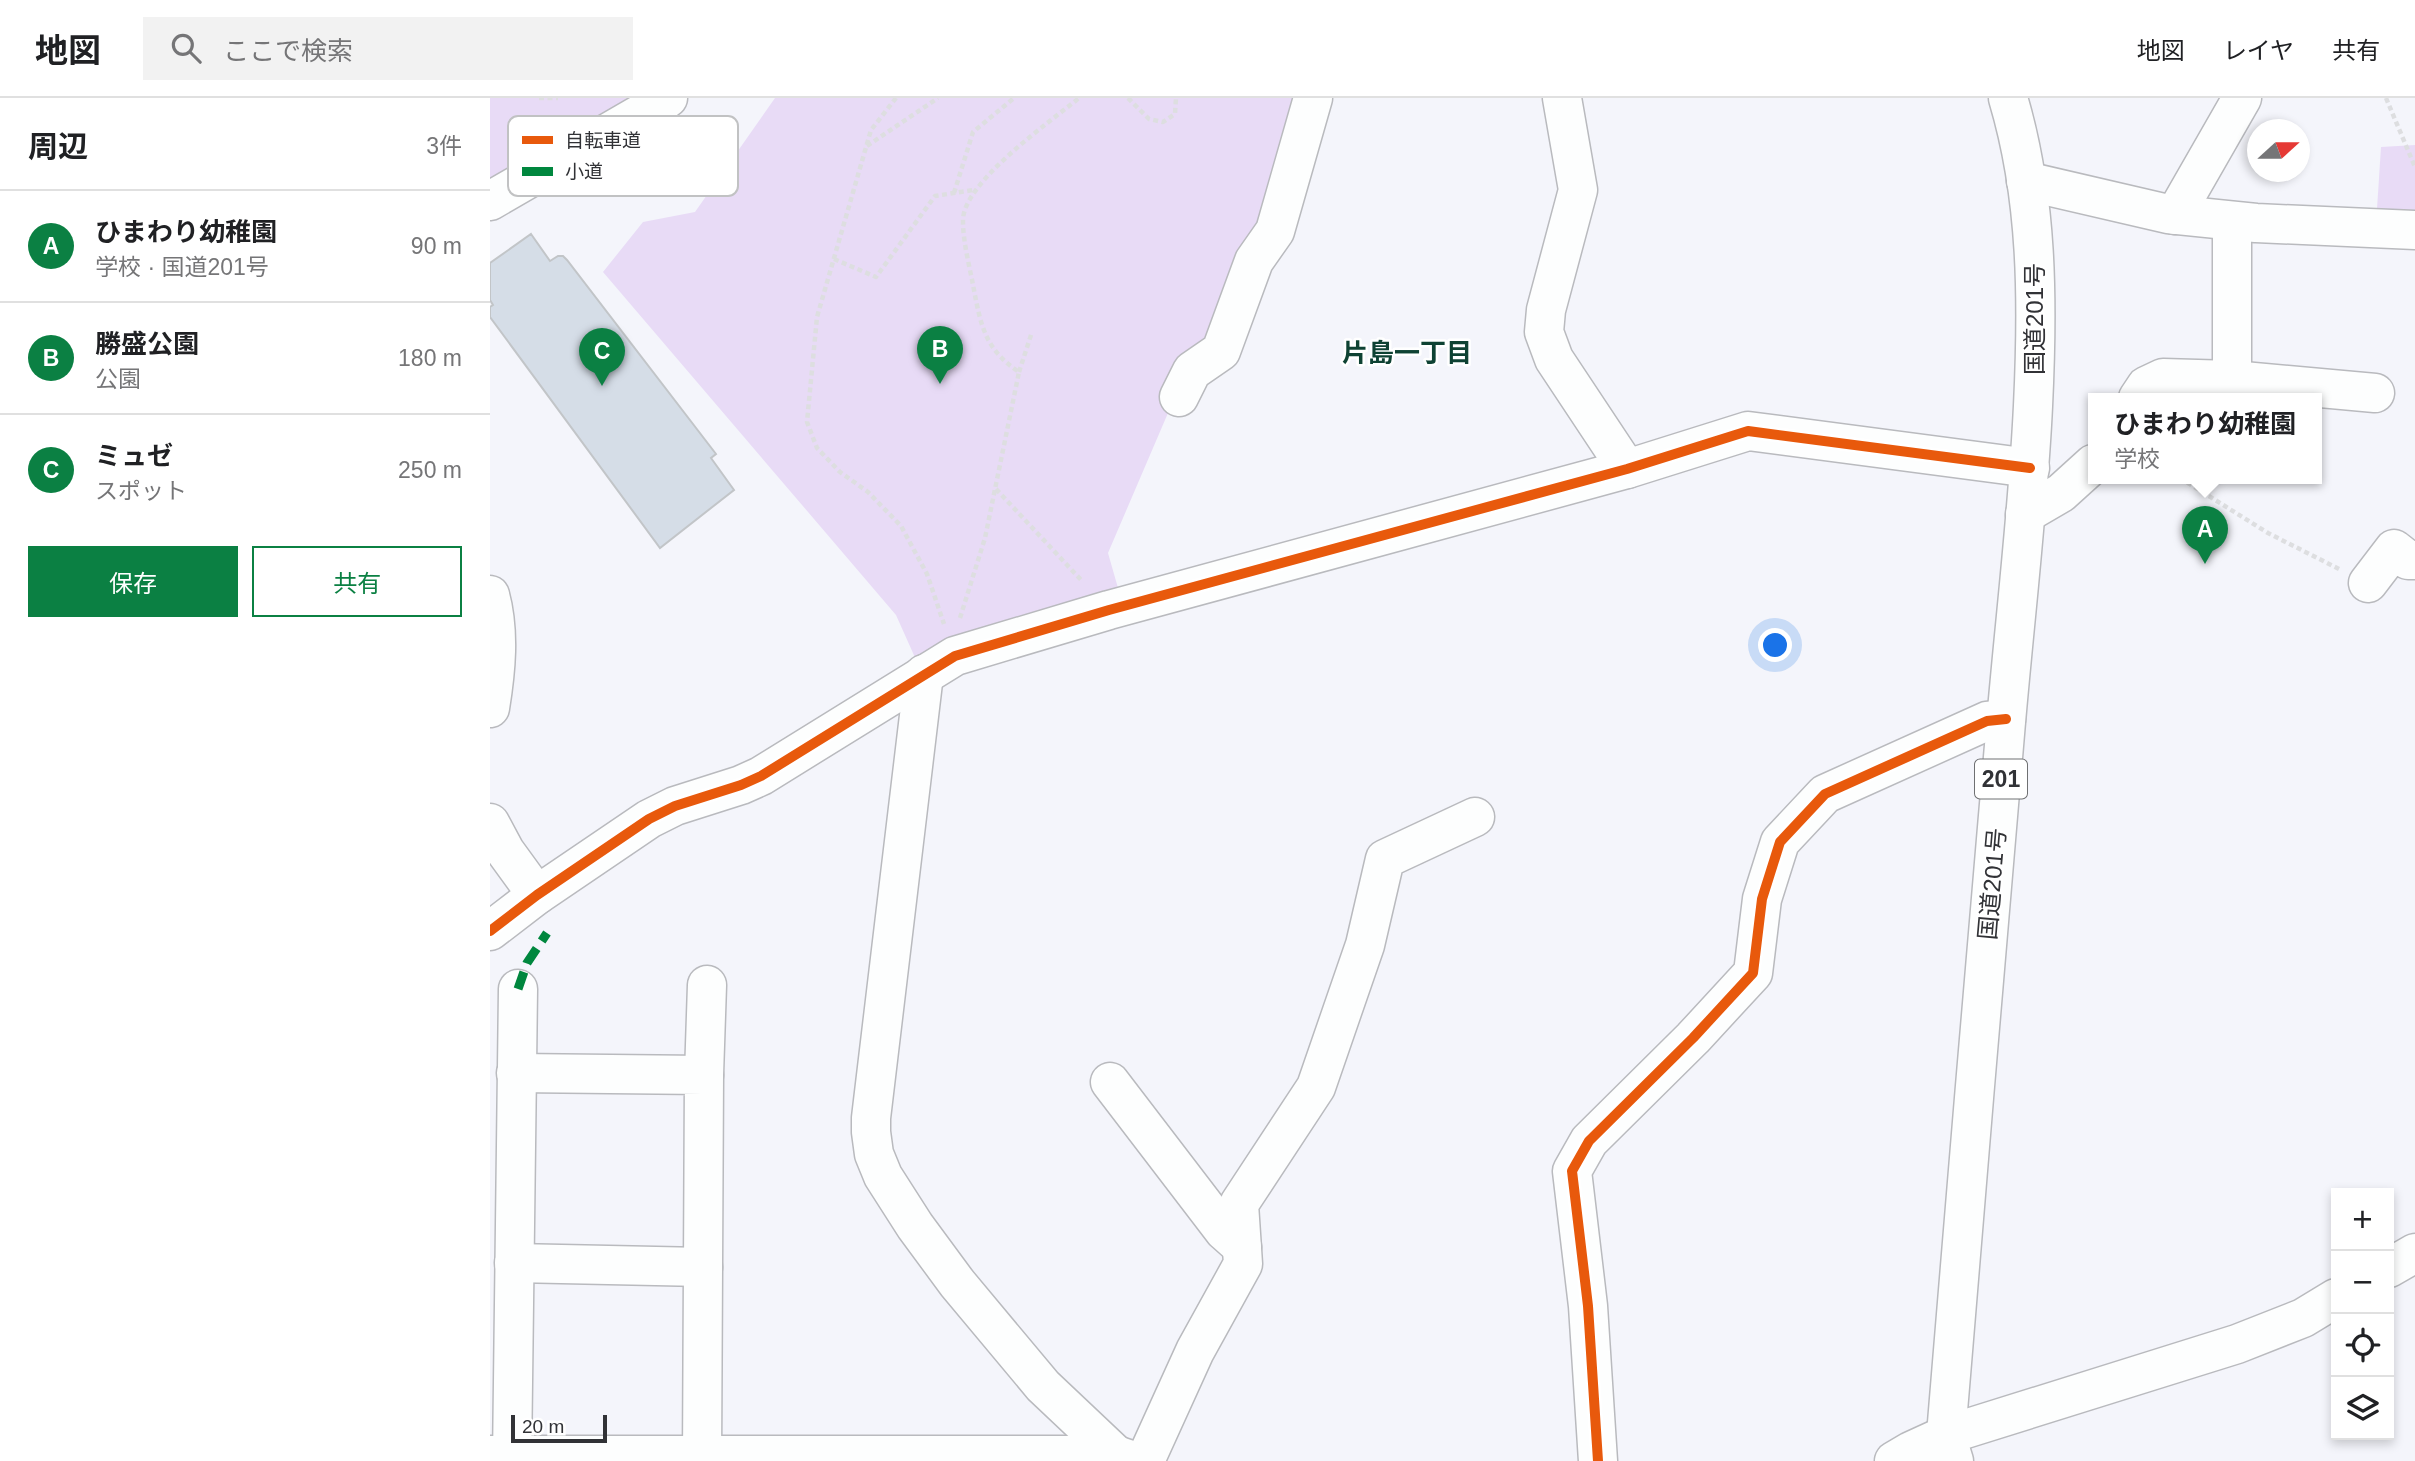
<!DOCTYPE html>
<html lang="ja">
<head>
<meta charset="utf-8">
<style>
	:root { --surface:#fff; --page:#f2f2f2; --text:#202124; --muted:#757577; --line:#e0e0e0; --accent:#0b8043 }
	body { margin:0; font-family:Arial,"Noto Sans JP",sans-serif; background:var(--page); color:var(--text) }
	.controls { position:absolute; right:21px; bottom:21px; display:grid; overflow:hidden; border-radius:0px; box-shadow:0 4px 10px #0003 }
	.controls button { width:63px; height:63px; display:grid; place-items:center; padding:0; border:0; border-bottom:2px solid var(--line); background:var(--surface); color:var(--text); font:35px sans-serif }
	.compass { position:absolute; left:1757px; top:21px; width:63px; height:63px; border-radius:50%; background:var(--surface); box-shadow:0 4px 10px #0003; rotate:69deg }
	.scale { position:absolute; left:21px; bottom:18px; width:96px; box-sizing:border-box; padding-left:7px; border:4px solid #313236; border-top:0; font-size:19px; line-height:24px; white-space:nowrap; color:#313236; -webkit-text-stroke:5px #fff; paint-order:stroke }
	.you { position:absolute; left:1286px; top:548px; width:24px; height:24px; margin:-18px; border:5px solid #fff; border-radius:50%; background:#1a73e8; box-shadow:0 0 0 10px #1a73e833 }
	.badge { display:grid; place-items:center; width:46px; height:46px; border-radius:50%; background:var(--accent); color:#fff; font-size:23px; font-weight:700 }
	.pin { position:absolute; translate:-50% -58px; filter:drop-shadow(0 2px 4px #0008) }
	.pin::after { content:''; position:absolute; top:37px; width:24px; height:21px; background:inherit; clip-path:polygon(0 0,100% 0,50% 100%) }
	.popup { position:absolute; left:1598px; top:295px; width:234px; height:91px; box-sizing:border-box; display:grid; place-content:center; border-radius:0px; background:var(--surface); filter:drop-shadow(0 2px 5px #0005); font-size:23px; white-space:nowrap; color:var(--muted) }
	.popup b { font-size:26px; color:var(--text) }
	.popup::after { content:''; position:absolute; left:50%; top:100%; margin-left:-14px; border:14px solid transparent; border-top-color:var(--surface) }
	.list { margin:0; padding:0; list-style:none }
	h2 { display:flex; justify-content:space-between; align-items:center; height:91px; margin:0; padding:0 28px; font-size:30px }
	h2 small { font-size:23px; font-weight:400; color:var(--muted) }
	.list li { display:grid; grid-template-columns:46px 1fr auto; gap:21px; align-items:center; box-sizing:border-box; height:112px; padding:0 28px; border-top:2px solid var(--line) }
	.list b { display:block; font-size:26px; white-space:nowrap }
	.list p { margin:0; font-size:23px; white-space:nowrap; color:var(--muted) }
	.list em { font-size:23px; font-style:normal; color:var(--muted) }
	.actions { display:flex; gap:14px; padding:21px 28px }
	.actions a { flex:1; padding:16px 0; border:2px solid var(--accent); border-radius:0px; text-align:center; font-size:24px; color:var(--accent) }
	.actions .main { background:var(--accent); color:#fff }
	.icon { flex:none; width:38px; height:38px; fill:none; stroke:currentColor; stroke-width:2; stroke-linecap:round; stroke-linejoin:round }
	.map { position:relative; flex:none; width:1925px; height:1363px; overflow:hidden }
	header { display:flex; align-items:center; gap:42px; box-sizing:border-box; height:98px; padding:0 35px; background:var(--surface); border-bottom:2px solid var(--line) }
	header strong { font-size:33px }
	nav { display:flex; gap:38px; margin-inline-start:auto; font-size:24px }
	.search { width:490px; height:63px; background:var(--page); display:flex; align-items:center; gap:18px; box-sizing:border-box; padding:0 24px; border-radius:0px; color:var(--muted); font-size:26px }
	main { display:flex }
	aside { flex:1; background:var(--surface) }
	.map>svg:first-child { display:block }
	.green { fill:#e8dbf6 }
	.building { fill:#d5dde7; stroke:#c2c5c8; stroke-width:2 }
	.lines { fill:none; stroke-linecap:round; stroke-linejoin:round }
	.minor-casing { stroke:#b9babe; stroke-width:41 }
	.highway-casing { stroke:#b9babe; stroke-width:41 }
	.path { stroke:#dddee0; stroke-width:4.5; stroke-dasharray:5 3.5; stroke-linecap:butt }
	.minor { stroke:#fdfefe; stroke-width:38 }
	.highway { stroke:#fdfefe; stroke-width:38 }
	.quiet { stroke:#00873e; stroke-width:9; stroke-dasharray:18 9; stroke-linecap:butt }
	.cycleway-casing { stroke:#fff; stroke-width:15 }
	.cycleway { stroke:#e8590c; stroke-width:10 }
	.labels { text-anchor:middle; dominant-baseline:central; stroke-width:5; stroke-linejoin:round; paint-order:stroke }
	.shield { fill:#fff; stroke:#6f7072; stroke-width:2 }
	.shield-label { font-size:23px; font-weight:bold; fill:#313236 }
	.street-label { font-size:24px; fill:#313236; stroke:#fff }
	.neighbourhood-label { font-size:26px; font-weight:bold; fill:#0e4233; stroke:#fff }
	.key { fill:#fff; stroke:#c1c2c3; stroke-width:2 }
	.key-label { font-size:19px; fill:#313236 }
</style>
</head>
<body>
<header>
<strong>地図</strong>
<div class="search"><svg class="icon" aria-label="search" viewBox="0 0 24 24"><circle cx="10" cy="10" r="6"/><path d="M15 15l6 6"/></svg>ここで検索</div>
<nav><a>地図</a><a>レイヤ</a><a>共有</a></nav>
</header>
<main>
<aside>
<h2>周辺<small>3件</small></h2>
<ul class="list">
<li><span class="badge">A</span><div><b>ひまわり幼稚園</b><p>学校 · 国道201号</p></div><em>90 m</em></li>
<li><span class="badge">B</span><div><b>勝盛公園</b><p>公園</p></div><em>180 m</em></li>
<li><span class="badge">C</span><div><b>ミュゼ</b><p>スポット</p></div><em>250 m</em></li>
</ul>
<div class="actions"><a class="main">保存</a><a>共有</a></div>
</aside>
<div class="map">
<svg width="1925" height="1363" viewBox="0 0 1925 1363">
	<rect width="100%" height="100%" fill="#f4f5fb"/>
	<!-- green -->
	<g class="green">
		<polygon points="0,0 138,0 0,83"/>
		<polygon points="285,0 814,0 755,172 696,273 618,455 630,497 427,564 406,517 113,174 153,124 205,114"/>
		<polygon points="1925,47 1925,113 1887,111 1891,49"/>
	</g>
	<!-- building -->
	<polygon class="building" points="41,136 60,163 68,158 73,158 77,162 226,356 221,360 244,392 170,450 0,219 0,209 3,207 0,202 0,165"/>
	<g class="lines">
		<defs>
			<g id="minor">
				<polyline points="1072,0 1088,92 1056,212 1054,234 1064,261 1137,371"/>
				<polyline points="1536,83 1678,116 1766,125 1925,132"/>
				<polyline points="0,103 178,0"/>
				<polyline points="1685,117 1752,0"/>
				<polyline points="1742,123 1742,282"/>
				<polyline points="689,299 702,273 731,253 764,163 785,133 823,0"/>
				<polyline points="1648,300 1656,288 1673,280 1742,282 1885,295"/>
				<polyline points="1535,416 1571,395 1603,366"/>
				<polyline points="1878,485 1904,451 1918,462 1925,462"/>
				<path d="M0,497C10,534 6,573 0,610"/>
				<polyline points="434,576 381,1020 381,1034 384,1056 393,1078 425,1128 467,1185 553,1288 626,1357"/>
				<polyline points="0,725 15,753 47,797"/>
				<polyline points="0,833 47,797 159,721 185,708 251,687 271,678 465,558 619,512 1137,371 1258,333 1540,370"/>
				<polyline points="26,975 214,977 212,1363"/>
				<polyline points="214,977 217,887"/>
				<polyline points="620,984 734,1133 752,1149"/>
				<polyline points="24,1165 213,1169"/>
				<polyline points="1899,1170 1925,1155"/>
				<polyline points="0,1357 626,1357 638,1361"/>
				<polyline points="22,1363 28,891"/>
				<polyline points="655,1363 705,1253 753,1166 749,1106 826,989 875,847 895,761 985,719"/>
				<polyline points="1108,1363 1098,1208 1082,1073 1099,1043 1203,940 1263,875 1272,801 1290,744 1335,696 1497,623 1516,621"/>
				<polyline points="1404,1363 1421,1353 1456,1337 1747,1246 1813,1220 1846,1200"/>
			</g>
			<path id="highway" d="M1464,1363L1456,1337C1476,1099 1495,862 1516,624C1525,519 1538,414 1543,308C1548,205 1548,100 1518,0"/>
		</defs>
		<!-- minor casing -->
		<use href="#minor" class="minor-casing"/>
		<!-- highway casing -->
		<use href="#highway" class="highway-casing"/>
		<!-- path -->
		<g class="path">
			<polyline points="49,0 68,0"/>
			<polyline points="406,0 381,32 327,219 317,324 327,350 350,374 378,394 411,428 437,476 454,526"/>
			<polyline points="638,0 659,21 673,24 685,16 686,0"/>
			<polyline points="1896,0 1925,69"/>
			<polyline points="377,48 448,0"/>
			<polyline points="464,95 483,34 524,0"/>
			<polyline points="344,161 386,179 445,98 483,92"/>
			<polyline points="529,274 542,234"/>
			<polyline points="1690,380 1778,435 1849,471"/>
			<polyline points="506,391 593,484"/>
			<path d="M470,520L495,440L529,274C496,252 491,229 484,192C480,170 473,145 473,123C472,85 560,24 589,0"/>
		</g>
		<!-- minor -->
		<use href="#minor" class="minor"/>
		<!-- highway -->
		<use href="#highway" class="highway"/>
		<!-- quiet -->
		<polyline class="quiet" points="28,891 37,865 57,835"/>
		<defs>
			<g id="cycleway">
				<polyline points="0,833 47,797 159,721 185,708 251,687 271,678 465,558 619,512 1137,371 1258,333 1540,370"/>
				<polyline points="1108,1363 1098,1208 1082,1073 1099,1043 1203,940 1263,875 1272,801 1290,744 1335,696 1497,623 1516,621"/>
			</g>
		</defs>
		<!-- cycleway casing -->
		<use href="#cycleway" class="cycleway-casing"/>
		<!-- cycleway -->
		<use href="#cycleway" class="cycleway"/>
	</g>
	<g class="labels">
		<!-- shield labels -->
		<rect class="shield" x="1485" y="661.5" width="52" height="39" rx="5"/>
		<g class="shield-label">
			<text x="1511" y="681">201</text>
		</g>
		<!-- street labels -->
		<g class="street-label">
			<text transform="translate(1544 221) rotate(-90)">国道201号</text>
			<text transform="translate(1502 786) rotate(-85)">国道201号</text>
		</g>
		<!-- neighbourhood labels -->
		<g class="neighbourhood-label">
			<text x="917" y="255">片島一丁目</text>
		</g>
	</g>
	<!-- legend -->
	<rect x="18" y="18" width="230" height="80" rx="10" class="key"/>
	<rect x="32" y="38" width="31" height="8" fill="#e8590c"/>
	<rect x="32" y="69" width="31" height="9" fill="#00873e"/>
	<g class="key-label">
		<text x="75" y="49">自転車道</text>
		<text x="75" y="80">小道</text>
	</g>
</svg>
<div class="controls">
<button>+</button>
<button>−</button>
<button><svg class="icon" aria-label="locate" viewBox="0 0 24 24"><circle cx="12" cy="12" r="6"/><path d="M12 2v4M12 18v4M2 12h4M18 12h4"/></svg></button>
<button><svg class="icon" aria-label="layers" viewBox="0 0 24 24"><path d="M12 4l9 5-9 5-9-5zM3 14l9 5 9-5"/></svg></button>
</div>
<svg class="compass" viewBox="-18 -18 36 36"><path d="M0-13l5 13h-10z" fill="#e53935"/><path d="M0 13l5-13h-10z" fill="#757577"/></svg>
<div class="scale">20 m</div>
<div class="you"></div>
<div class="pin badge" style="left:1715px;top:466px">A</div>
<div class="popup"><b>ひまわり幼稚園</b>学校</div>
<div class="pin badge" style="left:450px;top:286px">B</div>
<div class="pin badge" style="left:112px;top:288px">C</div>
</div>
</main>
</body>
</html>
